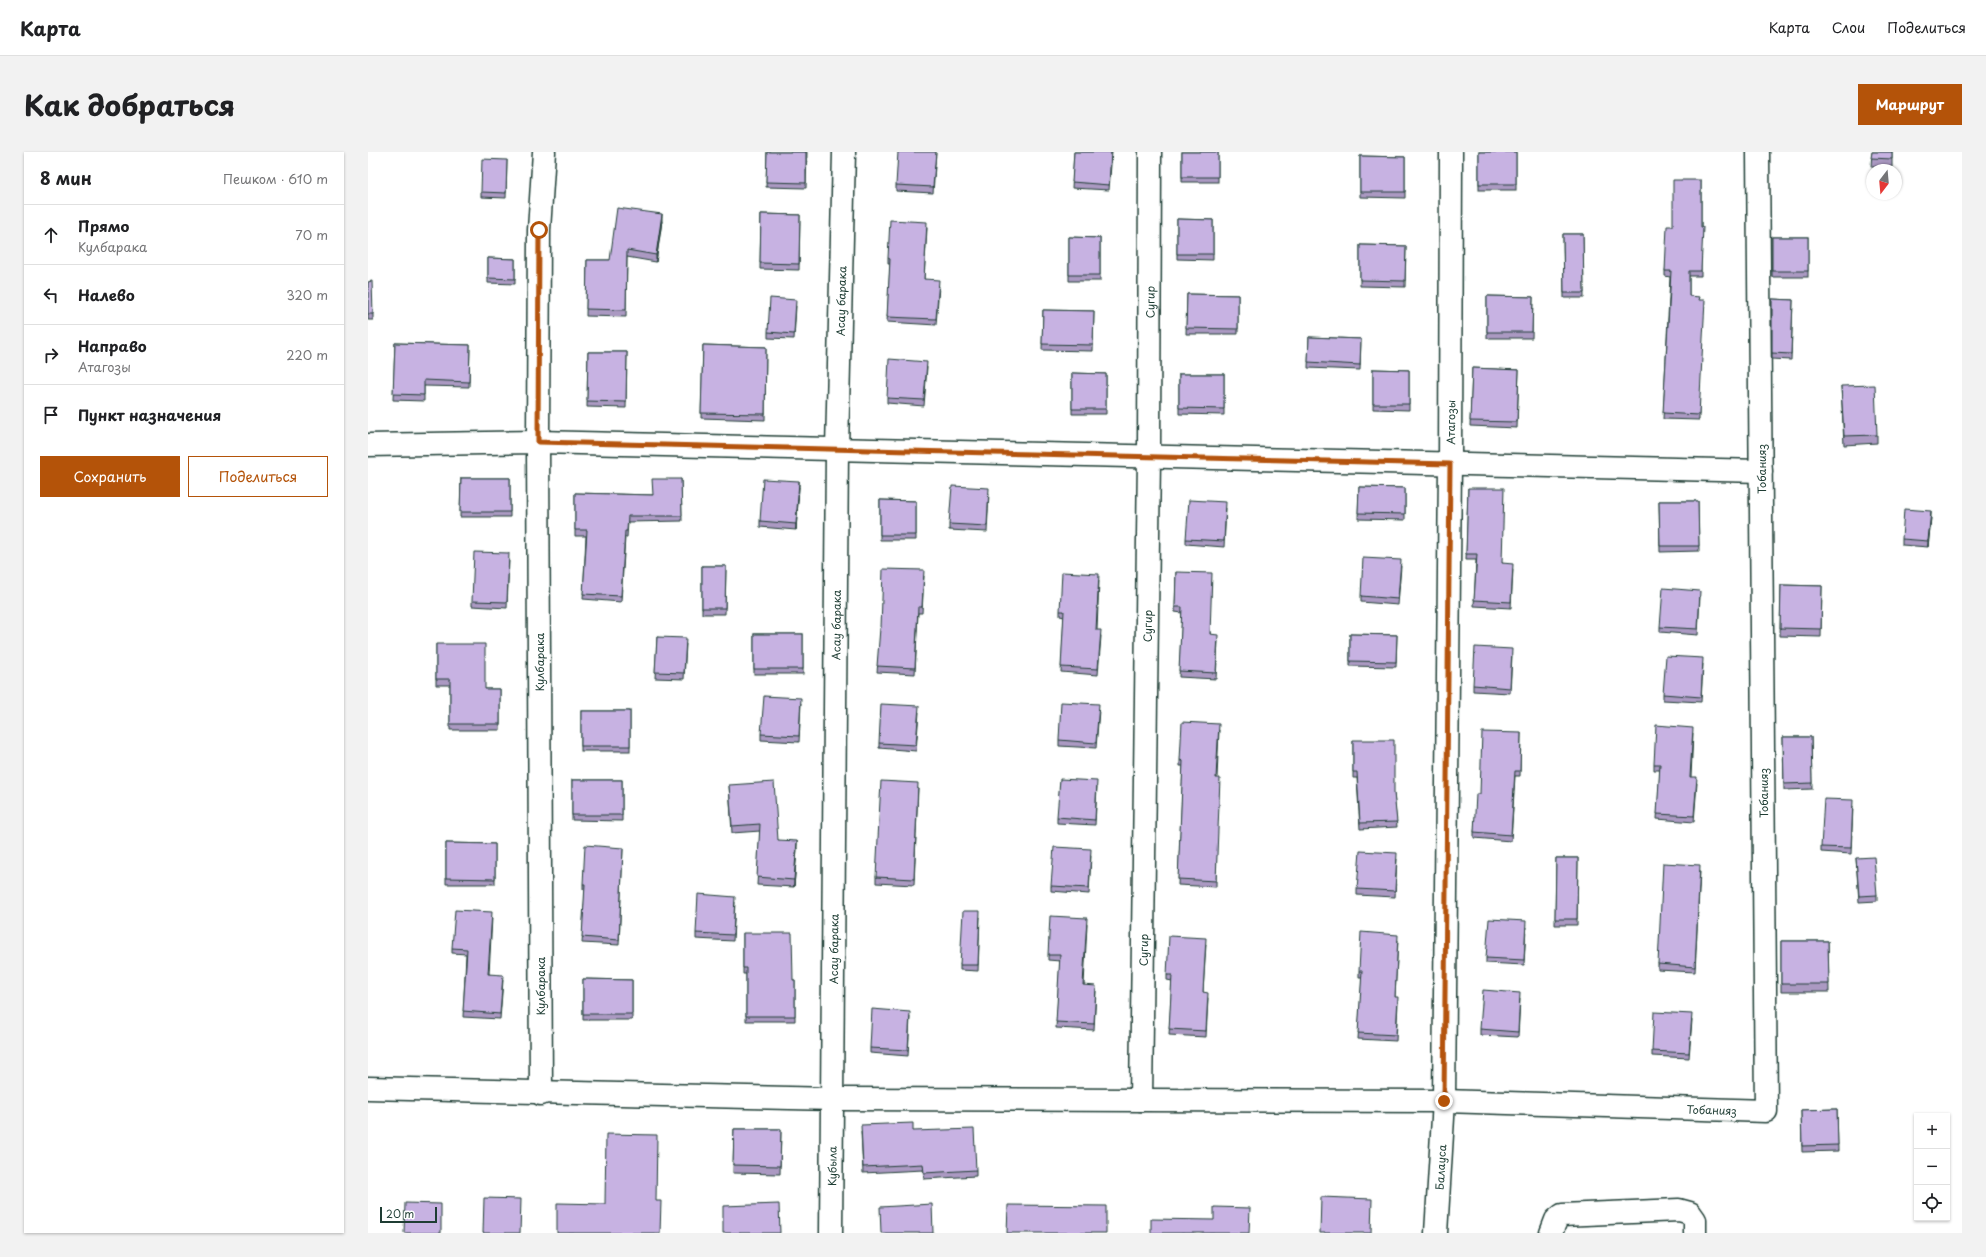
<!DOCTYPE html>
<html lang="ru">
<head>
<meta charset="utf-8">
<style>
	:root { --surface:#fff; --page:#f2f2f2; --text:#202124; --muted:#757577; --line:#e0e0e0; --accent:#b45309 }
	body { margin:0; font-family:"Playpen Sans",sans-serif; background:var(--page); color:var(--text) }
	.controls { position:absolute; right:12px; bottom:12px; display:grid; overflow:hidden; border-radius:0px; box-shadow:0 1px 3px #0004 }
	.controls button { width:36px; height:36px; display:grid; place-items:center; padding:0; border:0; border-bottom:1px solid var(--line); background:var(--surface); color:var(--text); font:20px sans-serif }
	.compass { position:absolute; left:1498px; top:12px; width:36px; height:36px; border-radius:50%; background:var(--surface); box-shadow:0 1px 3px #0004; rotate:196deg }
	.scale { position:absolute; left:12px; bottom:10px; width:57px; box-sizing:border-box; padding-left:4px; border:2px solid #1f3d34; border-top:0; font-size:11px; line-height:14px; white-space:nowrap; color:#1f3d34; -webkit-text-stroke:3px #fff; paint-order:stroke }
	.stop { position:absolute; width:12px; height:12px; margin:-9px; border:3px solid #b45309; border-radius:50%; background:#fff }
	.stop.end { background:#b45309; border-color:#fff; box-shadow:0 1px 4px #0008 }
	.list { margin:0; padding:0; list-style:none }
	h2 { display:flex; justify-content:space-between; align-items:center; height:52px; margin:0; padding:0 16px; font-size:17px }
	h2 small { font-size:13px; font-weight:400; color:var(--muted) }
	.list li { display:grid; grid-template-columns:26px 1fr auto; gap:12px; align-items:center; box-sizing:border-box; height:60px; padding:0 16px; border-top:1px solid var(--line) }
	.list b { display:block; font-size:15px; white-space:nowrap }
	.list p { margin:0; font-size:13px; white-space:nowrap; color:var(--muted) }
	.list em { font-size:13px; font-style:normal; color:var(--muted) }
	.actions { display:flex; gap:8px; padding:12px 16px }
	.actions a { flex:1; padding:9px 0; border:1px solid var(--accent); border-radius:0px; text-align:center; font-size:14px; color:var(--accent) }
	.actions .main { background:var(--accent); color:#fff }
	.icon { flex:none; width:22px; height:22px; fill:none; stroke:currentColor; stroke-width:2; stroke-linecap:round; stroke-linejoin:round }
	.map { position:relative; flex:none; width:1594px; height:1081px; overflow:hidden; border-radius:0px }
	header { display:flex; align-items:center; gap:24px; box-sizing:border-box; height:56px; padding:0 20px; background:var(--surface); border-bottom:1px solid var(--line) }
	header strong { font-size:19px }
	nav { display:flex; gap:22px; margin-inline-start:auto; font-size:14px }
	.intro { display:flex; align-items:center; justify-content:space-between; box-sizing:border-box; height:96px; padding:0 24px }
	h1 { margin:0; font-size:28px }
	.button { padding:10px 18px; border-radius:0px; background:var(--accent); color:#fff; font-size:14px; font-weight:700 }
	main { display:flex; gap:24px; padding:0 24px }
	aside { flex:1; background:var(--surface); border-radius:0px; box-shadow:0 1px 3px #0004 }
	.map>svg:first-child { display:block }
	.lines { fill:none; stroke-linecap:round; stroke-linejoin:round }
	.minor-casing { stroke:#1f3d34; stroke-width:25 }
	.minor { stroke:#fff; stroke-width:22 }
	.wall { fill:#ab99c2; stroke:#1f3d34 }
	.shaded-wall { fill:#8b7d9e; stroke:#1f3d34 }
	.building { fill:#c7b2e2; stroke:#1f3d34 }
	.route { stroke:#b45309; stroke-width:5 }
	.labels { text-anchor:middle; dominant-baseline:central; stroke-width:3; stroke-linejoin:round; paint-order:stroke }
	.street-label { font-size:11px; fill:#1f3d34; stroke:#fff }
</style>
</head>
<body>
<header>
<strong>Карта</strong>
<nav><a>Карта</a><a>Слои</a><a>Поделиться</a></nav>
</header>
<div class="intro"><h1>Как добраться</h1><a class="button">Маршрут</a></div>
<main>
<aside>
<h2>8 мин<small>Пешком · 610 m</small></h2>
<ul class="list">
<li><svg class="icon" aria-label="ahead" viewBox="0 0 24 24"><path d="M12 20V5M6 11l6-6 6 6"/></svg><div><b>Прямо</b><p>Кулбарака</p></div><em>70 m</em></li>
<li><svg class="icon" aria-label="left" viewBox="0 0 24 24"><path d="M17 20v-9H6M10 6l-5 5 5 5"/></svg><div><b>Налево</b></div><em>320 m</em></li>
<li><svg class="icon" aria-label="right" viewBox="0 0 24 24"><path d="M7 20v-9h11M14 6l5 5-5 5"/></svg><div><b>Направо</b><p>Атагозы</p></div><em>220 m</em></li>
<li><svg class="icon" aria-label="arrive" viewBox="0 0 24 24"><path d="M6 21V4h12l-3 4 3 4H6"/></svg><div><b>Пункт назначения</b></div></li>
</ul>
<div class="actions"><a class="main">Сохранить</a><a>Поделиться</a></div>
</aside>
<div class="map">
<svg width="1594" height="1081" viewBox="0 0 1594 1081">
	<rect width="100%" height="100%" fill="#fff"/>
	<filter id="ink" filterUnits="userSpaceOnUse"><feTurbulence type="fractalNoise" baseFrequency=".025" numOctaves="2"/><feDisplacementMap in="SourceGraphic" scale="8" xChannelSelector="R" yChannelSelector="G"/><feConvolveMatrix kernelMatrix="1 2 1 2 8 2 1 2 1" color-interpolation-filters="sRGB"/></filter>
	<g filter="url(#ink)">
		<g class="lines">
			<defs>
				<g id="minor">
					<polyline points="0,293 170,290 1393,319"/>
					<path id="s1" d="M0,936L465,947L1076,949L1398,959L1390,0"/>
					<polyline points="173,942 170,290 171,78 176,0"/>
					<path id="s2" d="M773,948L781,305L782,0"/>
					<path id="s3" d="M463,1081L469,297L476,0"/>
					<path id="s4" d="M1068,1081L1076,949L1082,312L1083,0"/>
					<polyline points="1183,1081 1188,1068 1194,1063 1311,1058 1322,1061 1327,1068 1327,1081"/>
				</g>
			</defs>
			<!-- minor casing -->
			<use href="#minor" class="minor-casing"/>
			<!-- minor -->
			<use href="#minor" class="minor"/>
		</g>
		<!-- wall -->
		<g class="wall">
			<polygon points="399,0 439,0 438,36 398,35"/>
			<polygon points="568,0 565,41 528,39 528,33"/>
			<polygon points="706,0 744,0 741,38 704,36"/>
			<rect x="814" y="0" width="36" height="30"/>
			<rect x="1111" y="0" width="37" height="38"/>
			<polygon points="1504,0 1524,0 1524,15 1503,15"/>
			<polygon points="992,4 1037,5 1037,46 992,45"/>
			<polygon points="139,8 138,46 113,45 113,40"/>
			<polygon points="1333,28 1333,124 1321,124 1321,144 1331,148 1331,268 1295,267 1302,125 1297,124 1297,119 1305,74"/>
			<polygon points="393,62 432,63 431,118 392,117"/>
			<polygon points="809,67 845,68 845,108 809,107"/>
			<polygon points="294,69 288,110 259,105 258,165 218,164 219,108 242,108"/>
			<polygon points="559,76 556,127 571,134 568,173 519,170 522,112 520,112 520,106"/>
			<polygon points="1195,82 1215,82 1216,146 1196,146"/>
			<polygon points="701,85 732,86 732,129 701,129"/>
			<rect x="1404" y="85" width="36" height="40"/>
			<polygon points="992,93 1038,94 1037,135 992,134"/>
			<polygon points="120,106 147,107 147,132 120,131"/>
			<polygon points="0,130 5,162 5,168 0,168"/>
			<polygon points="819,142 870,143 870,182 818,182"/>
			<polygon points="1119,144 1165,145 1164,186 1119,186"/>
			<polygon points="1404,147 1425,148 1423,208 1404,207"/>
			<polygon points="428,154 426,187 400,186 400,180"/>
			<polygon points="675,158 726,159 725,199 674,198"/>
			<polygon points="941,185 993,187 992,218 940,216"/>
			<polygon points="27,191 102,193 101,235 56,234 56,249 25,248"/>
			<polygon points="335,193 398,195 397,268 333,266"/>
			<polygon points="220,200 259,200 258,256 219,255"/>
			<polygon points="559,215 556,254 519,251 519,246"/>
			<polygon points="1104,216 1151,218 1149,276 1102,274"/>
			<polygon points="1005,217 1041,218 1041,258 1005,257"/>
			<polygon points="704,221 738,222 738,262 704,262"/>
			<polygon points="811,222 856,222 856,263 811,262"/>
			<polygon points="1473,234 1509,283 1509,291 1476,293"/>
			<polygon points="93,326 142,326 142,365 92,365"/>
			<polygon points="313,327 314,369 260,370 259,385 257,385 253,450 215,447 218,384 207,384 207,341 285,343"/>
			<polygon points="431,335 428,378 392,375 392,369"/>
			<polygon points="991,335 1037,336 1037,368 990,367"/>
			<polygon points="1100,336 1134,411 1145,417 1143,456 1106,454 1108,408 1098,408"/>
			<polygon points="621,341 619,380 581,378 581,372"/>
			<polygon points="512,348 548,349 548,388 512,388"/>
			<polygon points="1291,349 1330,349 1331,399 1292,400"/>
			<polygon points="858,356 856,395 818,392 818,387"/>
			<polygon points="1563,365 1560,395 1534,393 1534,387"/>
			<polygon points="141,407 139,456 104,454 104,449"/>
			<polygon points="334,414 358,414 357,462 334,462"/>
			<polygon points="1033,414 1030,453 993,450 993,444"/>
			<polygon points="808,420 843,482 850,489 848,527 811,525 814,461 807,460"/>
			<polygon points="556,424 554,461 550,461 547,522 509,520 513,476"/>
			<polygon points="731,428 729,478 733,484 730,523 693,520 696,465 692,464 692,459"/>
			<polygon points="1413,433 1454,434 1453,485 1412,484"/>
			<polygon points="1332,444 1330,483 1292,480 1292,475"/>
			<rect x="386" y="482" width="49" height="40"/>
			<polygon points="982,482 1029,483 1028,515 982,514"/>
			<polygon points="289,485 318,492 316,527 287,526"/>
			<polygon points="68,492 117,537 132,537 132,578 82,578 82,533 68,533"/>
			<polygon points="1144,503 1142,541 1105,539 1105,533"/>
			<polygon points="1335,512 1333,550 1295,548 1295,542"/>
			<polygon points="433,551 431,590 393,588 393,582"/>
			<polygon points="731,558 728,596 691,594 691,588"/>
			<rect x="213" y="559" width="49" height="40"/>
			<polygon points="551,560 548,599 511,596 511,591"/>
			<polygon points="851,578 849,626 848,735 810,733 815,614 812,614 812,608"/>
			<polygon points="1153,581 1152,624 1147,624 1143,689 1106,686 1106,680 1112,642"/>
			<polygon points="1325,581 1323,625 1329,631 1326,670 1289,667 1292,618 1286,618 1286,612"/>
			<polygon points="1415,585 1443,585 1444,637 1416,638"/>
			<polygon points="985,588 1026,641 1029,675 992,677 989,626 985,626"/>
			<polygon points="204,628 254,628 254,669 204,668"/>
			<polygon points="361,633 410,688 429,696 426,735 389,733 392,679 364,681"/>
			<polygon points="729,635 727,673 689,671 689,665"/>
			<polygon points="550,636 546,733 508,731 508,725"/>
			<polygon points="1485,654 1483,702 1453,700 1453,695"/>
			<polygon points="78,691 127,692 127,732 78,732"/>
			<polygon points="255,696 251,793 214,791 217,738 215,737 215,732"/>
			<polygon points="723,703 721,742 683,739 683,734"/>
			<polygon points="1188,706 1210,706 1209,773 1187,773"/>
			<polygon points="1488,706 1509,743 1509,749 1491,750"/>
			<polygon points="1029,707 1027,745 989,743 989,737"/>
			<polygon points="1332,719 1327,820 1290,818 1290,812"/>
			<polygon points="367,750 365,789 328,787 328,781"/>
			<polygon points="124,765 121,822 135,828 132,867 95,865 98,802 84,801 84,796"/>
			<polygon points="612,765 610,819 592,818 592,813"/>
			<polygon points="719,772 716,833 728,839 726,878 688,876 692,809 680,808 680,803"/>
			<polygon points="1158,775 1156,813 1118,811 1118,806"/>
			<polygon points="375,781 425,828 427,828 427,869 378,869 378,822 375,822"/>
			<polygon points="1030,788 1027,845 1030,851 1028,889 990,887 994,825 991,825 991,819"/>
			<polygon points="1413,789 1460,789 1461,840 1413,840"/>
			<polygon points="838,792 835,840 840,846 838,885 801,883 804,829 799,828 799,823"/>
			<polygon points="215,827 264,828 264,868 215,868"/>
			<polygon points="1152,847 1150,885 1112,883 1112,877"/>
			<polygon points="542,865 540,904 502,901 502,896"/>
			<polygon points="1324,868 1321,906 1284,904 1284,899"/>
			<polygon points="1469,957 1470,999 1434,1000 1433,958"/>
			<polygon points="366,977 413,977 412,1022 365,1021"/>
			<polygon points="493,979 545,979 608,1018 608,1024 556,1027 555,1018 495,1021"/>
		</g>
		<!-- shaded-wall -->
		<g class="shaded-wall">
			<polygon points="294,62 294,69 288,110 288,103"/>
			<polygon points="431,329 431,335 428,378 428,372"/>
			<polygon points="1563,359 1563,365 1560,395 1560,389"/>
			<polygon points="429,689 429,696 426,735 426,728"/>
		</g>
		<!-- building -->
		<g class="building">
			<polygon points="399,0 438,0 438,31 398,30"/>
			<polygon points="530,0 568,0 565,35 528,33"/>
			<polygon points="706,0 743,0 741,33 704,30"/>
			<rect x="814" y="0" width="36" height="25"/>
			<rect x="1111" y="0" width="37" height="32"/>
			<polygon points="1504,0 1524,0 1524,7 1503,6"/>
			<polygon points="992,4 1037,5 1037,40 992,40"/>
			<polygon points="114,7 139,8 138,41 113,40"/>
			<polygon points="1305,28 1333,28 1333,75 1335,75 1333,119 1321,119 1321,144 1332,145 1331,148 1337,148 1331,263 1295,261 1303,119 1297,119 1299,74 1305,74"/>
			<polygon points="249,56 294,62 288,103 259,98 258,158 218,157 219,108 242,108"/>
			<polygon points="393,62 432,63 431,112 392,111"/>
			<polygon points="809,67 845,68 845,102 809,102"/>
			<polygon points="522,68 559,70 556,127 571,128 568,167 519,165 522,107 520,106"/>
			<polygon points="1195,82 1215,82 1216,141 1196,141"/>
			<polygon points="701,85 732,86 732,123 701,123"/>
			<rect x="1404" y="85" width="36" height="34"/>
			<polygon points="992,93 1038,94 1037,129 992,128"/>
			<polygon points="120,106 147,107 147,127 120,126"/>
			<polygon points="4,129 5,162 0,162 0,130"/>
			<polygon points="819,142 870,143 870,177 818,176"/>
			<polygon points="1119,144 1165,145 1164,180 1119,180"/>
			<polygon points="402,146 428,148 426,182 400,180"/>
			<polygon points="1404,147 1425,148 1423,202 1404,201"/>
			<polygon points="675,158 726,159 725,193 674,192"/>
			<polygon points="941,185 993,187 992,213 940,210"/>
			<polygon points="27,191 102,193 101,230 56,228 56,243 25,242"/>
			<polygon points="335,193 398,195 397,262 333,261"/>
			<polygon points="220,200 259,200 258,250 219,249"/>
			<polygon points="521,207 559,210 556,248 519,246"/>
			<polygon points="1104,216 1151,218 1149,270 1102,269"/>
			<polygon points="1005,217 1041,218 1041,252 1005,252"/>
			<polygon points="704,221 738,222 738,257 704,257"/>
			<polygon points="811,222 856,222 856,257 811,256"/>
			<polygon points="1507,233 1509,283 1476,284 1473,234"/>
			<polygon points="93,326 142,326 142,360 92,360"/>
			<polygon points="284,327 313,327 314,364 260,364 259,379 257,379 253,444 215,442 219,378 207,378 207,341 285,343"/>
			<polygon points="395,327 431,329 428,372 392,369"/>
			<polygon points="584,334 621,336 619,374 581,372"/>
			<polygon points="991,335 1037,336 1037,362 990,361"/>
			<polygon points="1100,336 1136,336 1134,411 1145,412 1143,450 1106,448 1109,402 1098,402"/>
			<polygon points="512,348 548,349 548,383 512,383"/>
			<polygon points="821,348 858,350 856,389 818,387"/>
			<polygon points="1291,349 1330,349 1331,394 1292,394"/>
			<polygon points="1536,357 1563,359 1560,389 1534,387"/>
			<polygon points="106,400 141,401 139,450 104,449"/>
			<polygon points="995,406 1033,408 1030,447 993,444"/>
			<polygon points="334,414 358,414 357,456 334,456"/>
			<polygon points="515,417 556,418 554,455 550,455 547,516 509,514 512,476 513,476"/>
			<polygon points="694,420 731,422 728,478 733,478 730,517 693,515 696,459 692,459"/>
			<polygon points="808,420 844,421 842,482 850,483 848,521 811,519 814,455 807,455"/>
			<polygon points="1413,433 1454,434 1453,477 1412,476"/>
			<polygon points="1295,436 1332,439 1330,477 1292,475"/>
			<rect x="386" y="482" width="49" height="35"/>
			<polygon points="982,482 1029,483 1028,510 982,509"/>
			<polygon points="289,485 318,486 316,521 287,520"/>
			<polygon points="68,492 117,492 117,537 132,537 132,572 82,572 82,527 68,527"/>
			<polygon points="1107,495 1144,497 1142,536 1105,533"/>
			<polygon points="1298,504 1335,506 1333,545 1295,542"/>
			<polygon points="396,544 433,546 431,584 393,582"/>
			<polygon points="693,550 731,552 728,591 691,588"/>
			<polygon points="513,552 551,554 548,593 511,591"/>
			<rect x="213" y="559" width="49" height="35"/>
			<polygon points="814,570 851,572 848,626 852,626 848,729 810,727 815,609 812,608"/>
			<polygon points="1288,573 1325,576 1322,625 1329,625 1326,664 1289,662 1292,612 1286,612"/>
			<polygon points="1114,580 1153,581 1152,619 1147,619 1143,683 1106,680 1108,642 1112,642"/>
			<polygon points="1415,585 1443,585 1444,631 1416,632"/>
			<polygon points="985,588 1026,588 1026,641 1029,670 992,671 989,620 985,620"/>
			<polygon points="692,627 729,629 727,668 689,665"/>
			<rect x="204" y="628" width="50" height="35"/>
			<polygon points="513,629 550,631 546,727 508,725"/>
			<polygon points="406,630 410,688 429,689 426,728 389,725 392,672 364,674 361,633"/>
			<polygon points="1456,647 1485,648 1483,696 1453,695"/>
			<polygon points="78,691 127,692 127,727 78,726"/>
			<polygon points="217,693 255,696 251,788 214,785 217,732 215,732"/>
			<polygon points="686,695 723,697 721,736 683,734"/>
			<polygon points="992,699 1029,701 1027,739 989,737"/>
			<polygon points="1506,705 1509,743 1491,744 1488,706"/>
			<polygon points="1188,706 1210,706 1209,767 1187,767"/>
			<polygon points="1295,711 1332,713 1327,815 1290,812"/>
			<polygon points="330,742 367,745 365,783 328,781"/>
			<polygon points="87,758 124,760 120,822 135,823 132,862 95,859 99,797 84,796"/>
			<polygon points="595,759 612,759 610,813 592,813"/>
			<polygon points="682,764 719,766 715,833 728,834 726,872 688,870 692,803 680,803"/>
			<polygon points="1121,767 1158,769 1156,808 1118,806"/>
			<polygon points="993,780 1030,783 1027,845 1030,845 1028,883 990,881 994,819 991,819"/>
			<polygon points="375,781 424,781 425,828 427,828 427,864 378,864 378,816 375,816"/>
			<polygon points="801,784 838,786 835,840 840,841 838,879 801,877 804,823 799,823"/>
			<polygon points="1413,789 1460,789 1461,832 1413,832"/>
			<polygon points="215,827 264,828 264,862 215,862"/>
			<polygon points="1115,838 1152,841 1150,880 1112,877"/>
			<polygon points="504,857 542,860 540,898 502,896"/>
			<polygon points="1286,860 1324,862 1321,901 1284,899"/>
			<polygon points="1469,957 1470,993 1434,994 1433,958"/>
			<polygon points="545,971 545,979 606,977 608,1018 556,1021 555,1012 495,1015 493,973"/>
			<polygon points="366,977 413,977 412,1014 365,1013"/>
			<polygon points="238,982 289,983 288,1049 293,1049 292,1081 189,1081 189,1051 237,1052"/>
			<polygon points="953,1045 1004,1047 1003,1081 952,1081"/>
			<polygon points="116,1046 153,1047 152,1081 115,1081"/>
			<polygon points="37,1051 73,1052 73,1081 36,1081"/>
			<polygon points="411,1052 412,1081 355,1081 355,1054"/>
			<polygon points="564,1052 565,1081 513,1081 512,1055"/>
			<polygon points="640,1053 738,1054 738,1081 639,1081"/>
			<polygon points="846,1055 882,1056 881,1081 783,1081 783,1067 846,1068"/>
		</g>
	</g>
	<g class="lines" filter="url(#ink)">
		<!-- route -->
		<polyline class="route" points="171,78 170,290 1082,312 1076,949"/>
	</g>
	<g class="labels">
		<!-- street labels -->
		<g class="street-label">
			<text stroke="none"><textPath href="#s3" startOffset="932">Асау барака</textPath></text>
			<text stroke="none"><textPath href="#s2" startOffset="798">Сугир</textPath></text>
			<text stroke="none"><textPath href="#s4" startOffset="811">Атагозы</textPath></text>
			<text transform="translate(1393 317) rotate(-90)">Тобанияз</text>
			<text stroke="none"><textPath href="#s3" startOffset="608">Асау барака</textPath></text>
			<text stroke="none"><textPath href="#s2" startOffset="474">Сугир</textPath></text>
			<text transform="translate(171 510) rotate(-90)">Кулбарака</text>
			<text transform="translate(1395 641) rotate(-90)">Тобанияз</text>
			<text stroke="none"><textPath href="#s3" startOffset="284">Асау барака</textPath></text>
			<text stroke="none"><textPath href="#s2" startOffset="150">Сугир</textPath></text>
			<text transform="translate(172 834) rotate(-90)">Кулбарака</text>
			<text stroke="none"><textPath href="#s1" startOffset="1344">Тобанияз</textPath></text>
			<text stroke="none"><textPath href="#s3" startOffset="67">Кубыла</textPath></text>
			<text stroke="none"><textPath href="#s4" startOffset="66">Балауса</textPath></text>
		</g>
	</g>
</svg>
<div class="controls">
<button>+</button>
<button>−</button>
<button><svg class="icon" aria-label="locate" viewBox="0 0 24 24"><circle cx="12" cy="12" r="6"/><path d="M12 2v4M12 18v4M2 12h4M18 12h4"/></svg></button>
</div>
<svg class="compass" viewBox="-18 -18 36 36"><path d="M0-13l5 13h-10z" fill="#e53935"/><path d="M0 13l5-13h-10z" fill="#757577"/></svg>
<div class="scale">20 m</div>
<div class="stop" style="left:171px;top:78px"></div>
<div class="stop end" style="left:1076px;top:949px"></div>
</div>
</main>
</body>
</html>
